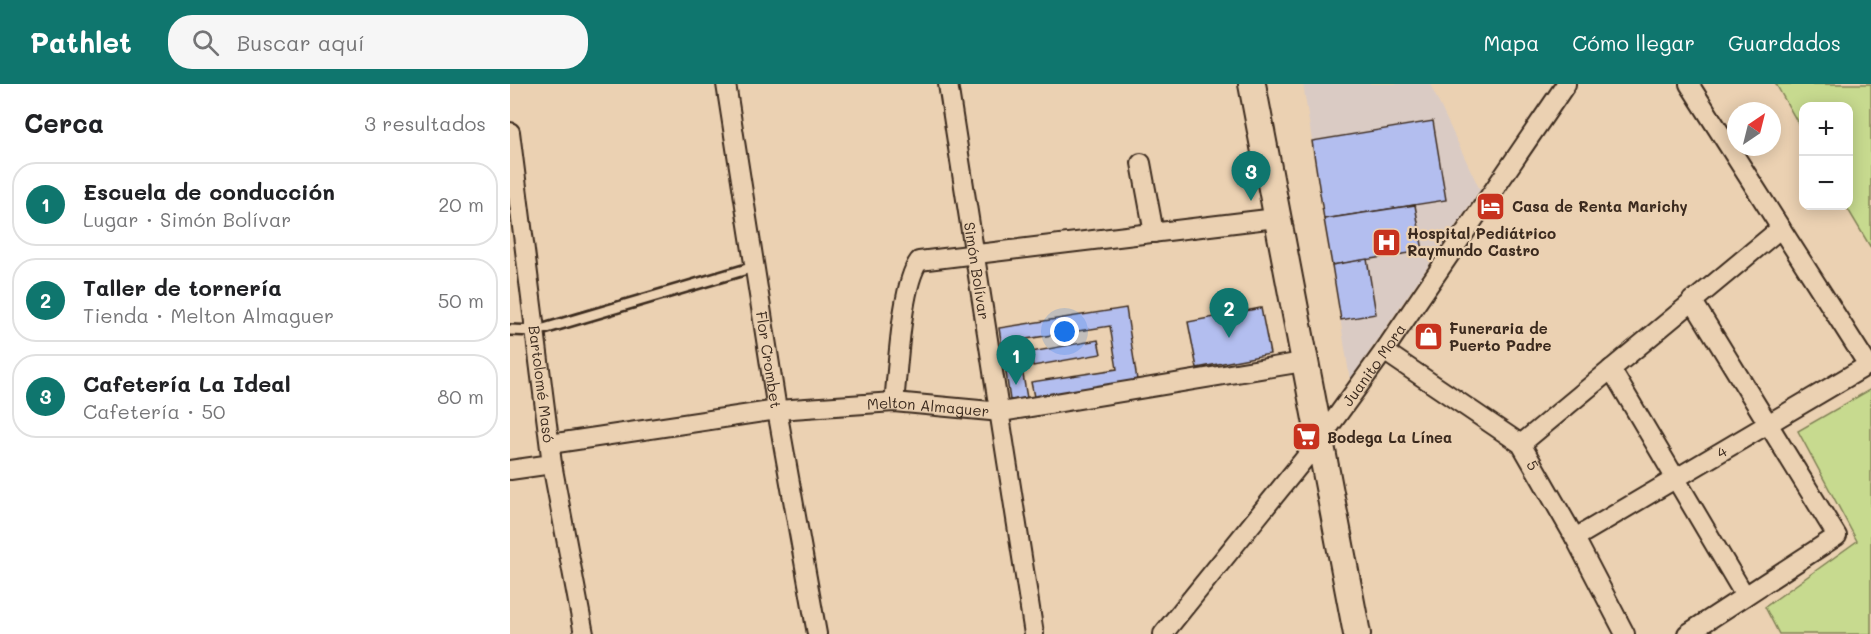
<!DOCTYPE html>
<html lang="es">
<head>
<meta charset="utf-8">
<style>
	:root { --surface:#fff; --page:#f6f6f6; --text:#202124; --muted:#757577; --line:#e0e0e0; --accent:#0f766e }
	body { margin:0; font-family:Mali,sans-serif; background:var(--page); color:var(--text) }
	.controls { position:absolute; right:18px; top:18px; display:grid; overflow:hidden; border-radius:12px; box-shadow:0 3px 15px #0003 }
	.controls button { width:54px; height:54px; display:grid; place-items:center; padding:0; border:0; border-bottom:2px solid var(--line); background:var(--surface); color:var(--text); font:30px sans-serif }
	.compass { position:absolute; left:1217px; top:18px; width:54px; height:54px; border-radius:50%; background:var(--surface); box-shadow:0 3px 15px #0003; rotate:35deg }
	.you { position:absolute; left:555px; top:248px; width:21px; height:21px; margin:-15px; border:4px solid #fff; border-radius:50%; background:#1a73e8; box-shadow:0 0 0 9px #1a73e833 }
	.badge { display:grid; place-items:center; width:39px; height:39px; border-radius:50%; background:var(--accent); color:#fff; font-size:20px; font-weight:700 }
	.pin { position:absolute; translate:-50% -50px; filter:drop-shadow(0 2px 3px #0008) }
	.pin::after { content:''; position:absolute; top:32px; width:21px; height:18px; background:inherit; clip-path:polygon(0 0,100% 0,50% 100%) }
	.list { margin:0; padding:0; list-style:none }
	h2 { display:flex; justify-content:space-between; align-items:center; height:78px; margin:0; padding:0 24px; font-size:26px }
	h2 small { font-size:20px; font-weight:400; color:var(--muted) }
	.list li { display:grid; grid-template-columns:39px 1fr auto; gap:18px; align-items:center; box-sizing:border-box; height:84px; margin:0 12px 12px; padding:0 12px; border:2px solid var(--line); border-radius:24px }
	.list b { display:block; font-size:22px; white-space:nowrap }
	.list p { margin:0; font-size:20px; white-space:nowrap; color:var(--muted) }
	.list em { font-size:20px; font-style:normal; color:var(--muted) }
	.icon { flex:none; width:33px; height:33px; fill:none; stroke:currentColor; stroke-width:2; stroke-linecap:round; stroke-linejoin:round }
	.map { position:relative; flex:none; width:1361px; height:550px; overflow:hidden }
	header { display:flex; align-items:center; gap:36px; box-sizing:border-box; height:84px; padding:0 30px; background:var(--accent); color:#fff }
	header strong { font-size:28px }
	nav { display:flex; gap:33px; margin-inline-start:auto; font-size:21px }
	.search { width:420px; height:54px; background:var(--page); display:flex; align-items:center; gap:15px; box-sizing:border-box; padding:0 21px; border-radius:24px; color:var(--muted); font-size:22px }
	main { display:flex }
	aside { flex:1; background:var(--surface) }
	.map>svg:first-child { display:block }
	.built { fill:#dacbc4 }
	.green { fill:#c7da8f; stroke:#818256; stroke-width:1.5 }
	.building { fill:#b3beef; stroke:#3b2a1e; stroke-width:1.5 }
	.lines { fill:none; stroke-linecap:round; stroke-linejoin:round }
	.lane-casing { stroke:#3b2a1e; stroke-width:14 }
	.street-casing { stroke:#3b2a1e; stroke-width:22 }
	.secondary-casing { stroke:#3b2a1e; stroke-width:30 }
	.lane { stroke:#ebd1b2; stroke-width:9 }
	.street { stroke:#ebd1b2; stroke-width:18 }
	.secondary { stroke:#ebd1b2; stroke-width:26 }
	.labels { text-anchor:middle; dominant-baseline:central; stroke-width:4.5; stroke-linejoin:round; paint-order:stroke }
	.poi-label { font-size:15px; font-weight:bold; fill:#3b2a1e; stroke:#ebd1b2; text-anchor:start }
	.street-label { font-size:15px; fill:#3b2a1e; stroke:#ebd1b2 }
</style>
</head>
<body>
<header>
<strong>Pathlet</strong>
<div class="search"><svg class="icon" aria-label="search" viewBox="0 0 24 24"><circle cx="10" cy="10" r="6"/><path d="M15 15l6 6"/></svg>Buscar aquí</div>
<nav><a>Mapa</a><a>Cómo llegar</a><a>Guardados</a></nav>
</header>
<main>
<aside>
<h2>Cerca<small>3 resultados</small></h2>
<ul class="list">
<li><span class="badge">1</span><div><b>Escuela de conducción</b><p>Lugar · Simón Bolívar</p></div><em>20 m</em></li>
<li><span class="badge">2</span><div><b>Taller de tornería</b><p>Tienda · Melton Almaguer</p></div><em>50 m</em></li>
<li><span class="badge">3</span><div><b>Cafetería La Ideal</b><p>Cafetería · 50</p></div><em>80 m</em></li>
</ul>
</aside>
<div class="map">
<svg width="1361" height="550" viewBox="0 0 1361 550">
	<rect width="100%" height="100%" fill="#ebd1b2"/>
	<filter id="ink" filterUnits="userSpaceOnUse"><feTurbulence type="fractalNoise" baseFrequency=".0167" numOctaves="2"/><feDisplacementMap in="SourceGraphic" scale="12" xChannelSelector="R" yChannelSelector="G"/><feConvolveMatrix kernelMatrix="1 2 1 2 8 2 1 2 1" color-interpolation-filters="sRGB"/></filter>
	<g filter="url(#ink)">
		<!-- built -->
		<polygon class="built" points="793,0 920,0 970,106 840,296"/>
		<!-- green -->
		<g class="green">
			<polygon points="1266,0 1361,0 1361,164 1336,122 1338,122 1338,22 1294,22 1293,48"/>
			<polygon points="1361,305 1361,550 1269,550 1255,523 1347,457 1288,347"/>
		</g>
		<!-- building -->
		<g class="building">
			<polygon points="923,37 936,116 814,135 802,57"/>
			<polygon points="905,121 913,167 822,181 814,135"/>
			<polygon points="857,175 866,230 831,236 822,181"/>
			<polygon points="616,224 627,296 524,313 521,298 607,285 600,242 510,256 512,272 494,275 489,244"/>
			<polygon points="751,224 760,270 687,284 678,238"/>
			<polygon points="588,256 591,270 523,282 521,268"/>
			<polygon points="512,285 517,314 500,316 496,288"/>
		</g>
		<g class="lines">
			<defs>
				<polyline id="lane" points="0,246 27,247 244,183"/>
				<g id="street">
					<path id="s1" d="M216,0L267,326L307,550"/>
					<path id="s2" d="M438,0L524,550"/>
					<path id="s3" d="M0,48L42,380L74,550"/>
					<polyline points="631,79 644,149"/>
					<path id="s4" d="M874,267L1011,360L1065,454L1115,550"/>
					<polyline points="1101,285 1235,512"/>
					<path d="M384,318C388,286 391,201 409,177L766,134"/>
					<path id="s5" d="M40,360L267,326L384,318L491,328L793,278"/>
					<polyline points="1011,360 1271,144"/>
					<polyline points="0,386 42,380"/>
					<path id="s6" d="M1065,454L1358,281L1179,0"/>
					<path id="s7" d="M653,550L808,358L874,267L1056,0"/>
					<polyline points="1177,550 1327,452 1182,216"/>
				</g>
				<polyline id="secondary" points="742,0 847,550"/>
			</defs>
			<!-- lane casing -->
			<use href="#lane" class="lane-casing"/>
			<!-- street casing -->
			<use href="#street" class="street-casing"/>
			<!-- secondary casing -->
			<use href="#secondary" class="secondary-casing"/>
			<!-- lane -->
			<use href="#lane" class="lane"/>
			<!-- street -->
			<use href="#street" class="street"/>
			<!-- secondary -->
			<use href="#secondary" class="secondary"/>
		</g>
	</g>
	<!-- icons -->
	<defs>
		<symbol id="hotel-square" viewBox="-11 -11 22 22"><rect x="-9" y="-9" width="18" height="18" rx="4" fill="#c8321e" stroke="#ebd1b2"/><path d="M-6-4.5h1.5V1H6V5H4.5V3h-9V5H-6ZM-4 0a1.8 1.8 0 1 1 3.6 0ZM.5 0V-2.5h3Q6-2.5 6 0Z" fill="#fff"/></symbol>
		<symbol id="hospital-square" viewBox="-11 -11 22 22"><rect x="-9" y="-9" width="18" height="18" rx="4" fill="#c8321e" stroke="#ebd1b2"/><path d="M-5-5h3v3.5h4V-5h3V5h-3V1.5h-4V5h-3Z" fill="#fff"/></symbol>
		<symbol id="shop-square" viewBox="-11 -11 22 22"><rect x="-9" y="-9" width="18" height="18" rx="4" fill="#c8321e" stroke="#ebd1b2"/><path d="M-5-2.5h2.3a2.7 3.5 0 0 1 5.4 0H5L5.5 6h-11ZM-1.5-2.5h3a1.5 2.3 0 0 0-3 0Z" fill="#fff"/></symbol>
		<symbol id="supermarket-square" viewBox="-11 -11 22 22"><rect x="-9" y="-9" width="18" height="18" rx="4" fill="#c8321e" stroke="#ebd1b2"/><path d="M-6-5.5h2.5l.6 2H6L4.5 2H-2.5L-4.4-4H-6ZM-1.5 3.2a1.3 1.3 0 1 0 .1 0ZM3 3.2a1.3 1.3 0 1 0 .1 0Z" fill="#fff"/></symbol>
	</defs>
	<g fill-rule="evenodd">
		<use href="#hotel-square" x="964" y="106" width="33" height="33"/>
		<use href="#hospital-square" x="860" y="142" width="33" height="33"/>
		<use href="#shop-square" x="902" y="236" width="33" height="33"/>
		<use href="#supermarket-square" x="780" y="336" width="33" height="33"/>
	</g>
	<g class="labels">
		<!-- poi labels -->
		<g class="poi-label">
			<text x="1002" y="122">Casa de Renta Marichy</text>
			<text x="897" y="149">Hospital Pediátrico<tspan x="897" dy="17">Raymundo Castro</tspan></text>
			<text x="939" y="244">Funeraria de<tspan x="939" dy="17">Puerto Padre</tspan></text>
			<text x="817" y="353">Bodega La Línea</text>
		</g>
		<!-- street labels -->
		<g class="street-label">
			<text stroke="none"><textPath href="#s2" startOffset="189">Simón Bolívar</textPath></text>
			<text stroke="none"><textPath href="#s1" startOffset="279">Flor Crombet</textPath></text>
			<text stroke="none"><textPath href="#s7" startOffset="342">Juanito Mora</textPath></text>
			<text stroke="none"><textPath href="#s3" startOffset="254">Bartolomé Masó</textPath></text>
			<text stroke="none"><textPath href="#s5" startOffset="381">Melton Almaguer</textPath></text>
			<text stroke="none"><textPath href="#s6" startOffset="170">4</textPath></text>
			<text stroke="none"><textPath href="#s4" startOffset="190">5</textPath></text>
		</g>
	</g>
</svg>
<div class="controls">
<button>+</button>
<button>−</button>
</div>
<svg class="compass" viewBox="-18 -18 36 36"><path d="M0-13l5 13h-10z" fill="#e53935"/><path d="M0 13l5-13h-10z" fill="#757577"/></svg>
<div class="you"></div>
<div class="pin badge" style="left:506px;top:301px">1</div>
<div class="pin badge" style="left:719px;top:254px">2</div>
<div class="pin badge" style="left:741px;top:117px">3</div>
</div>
</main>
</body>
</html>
